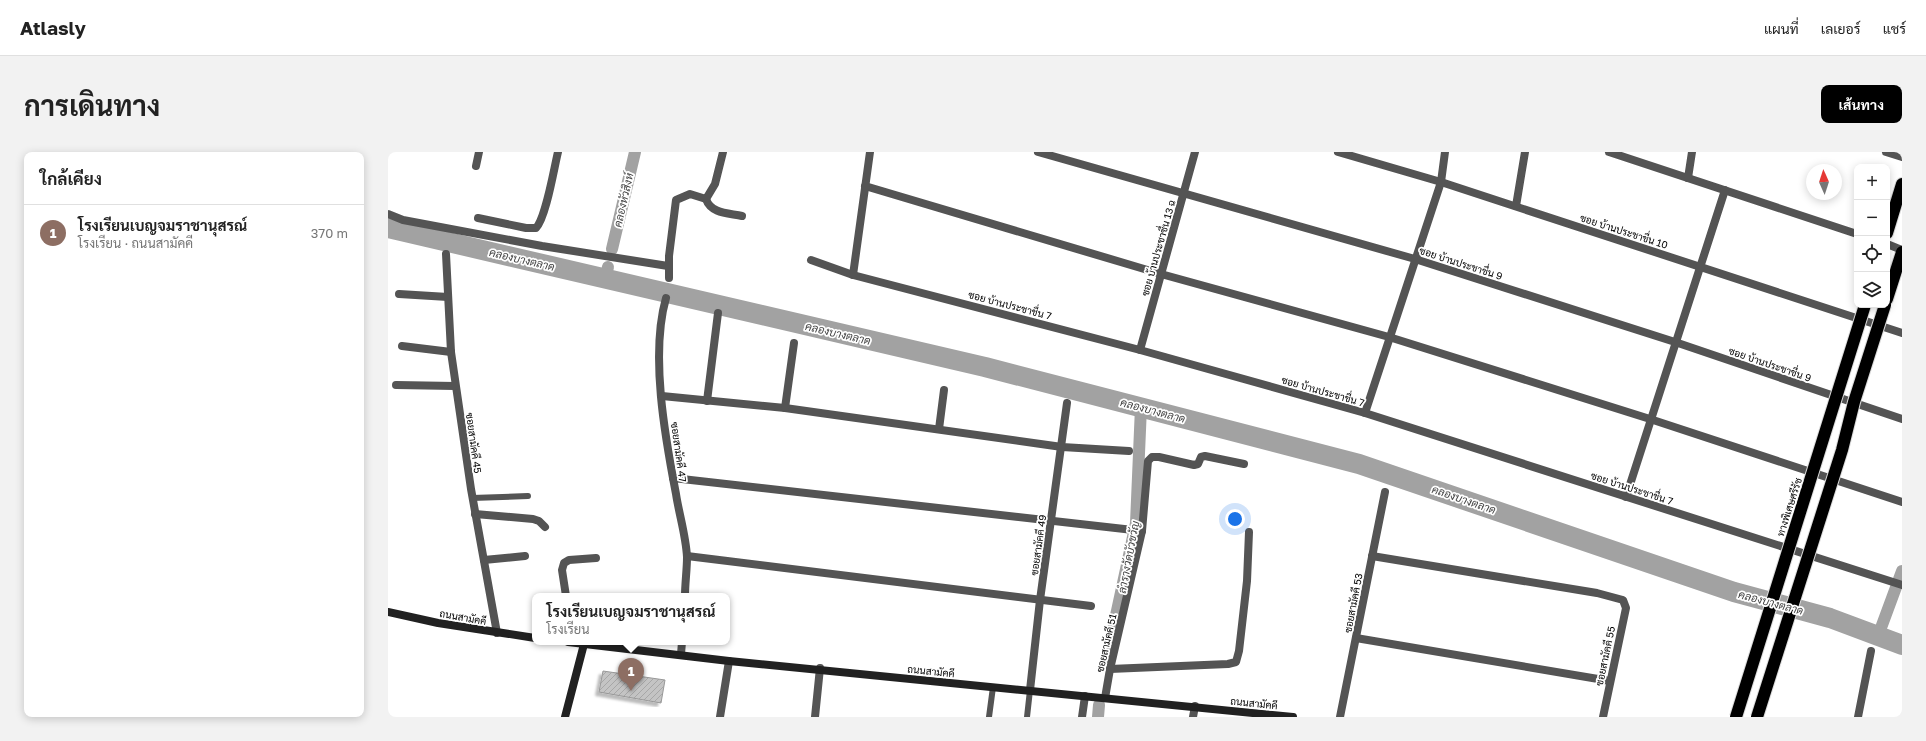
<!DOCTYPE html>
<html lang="th">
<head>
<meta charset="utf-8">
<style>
	:root { --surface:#fff; --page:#f2f2f2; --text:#222; --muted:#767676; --line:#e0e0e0; --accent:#000 }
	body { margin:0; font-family:"Golos Text",Sarabun,sans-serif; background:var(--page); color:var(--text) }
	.controls { position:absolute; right:12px; top:12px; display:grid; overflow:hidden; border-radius:8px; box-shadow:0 2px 10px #0003 }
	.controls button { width:36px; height:36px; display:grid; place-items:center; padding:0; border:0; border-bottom:1px solid var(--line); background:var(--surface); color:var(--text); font:20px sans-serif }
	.compass { position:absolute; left:1418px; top:12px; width:36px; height:36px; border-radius:50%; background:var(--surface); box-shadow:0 2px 10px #0003; rotate:357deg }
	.you { position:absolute; left:847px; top:367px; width:14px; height:14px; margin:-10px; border:3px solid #fff; border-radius:50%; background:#1a73e8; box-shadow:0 0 0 6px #1a73e833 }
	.badge { display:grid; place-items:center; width:26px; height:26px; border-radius:50%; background:var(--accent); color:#fff; font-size:13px; font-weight:700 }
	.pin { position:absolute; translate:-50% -33px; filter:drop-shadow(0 1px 2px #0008) }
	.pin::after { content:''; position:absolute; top:21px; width:14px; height:12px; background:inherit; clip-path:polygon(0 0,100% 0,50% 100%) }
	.popup { position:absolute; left:144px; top:441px; width:198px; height:52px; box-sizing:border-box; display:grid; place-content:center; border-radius:8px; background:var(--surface); filter:drop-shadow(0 1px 3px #0005); font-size:13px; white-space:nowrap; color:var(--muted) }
	.popup b { font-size:15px; color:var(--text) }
	.popup::after { content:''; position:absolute; left:50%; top:100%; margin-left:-8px; border:8px solid transparent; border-top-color:var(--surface) }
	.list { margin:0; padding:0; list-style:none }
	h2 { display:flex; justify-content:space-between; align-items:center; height:52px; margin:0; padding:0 16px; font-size:17px }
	h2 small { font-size:13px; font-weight:400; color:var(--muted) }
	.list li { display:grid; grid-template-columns:26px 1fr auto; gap:12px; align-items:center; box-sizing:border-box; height:56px; padding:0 16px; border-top:1px solid var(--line) }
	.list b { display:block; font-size:15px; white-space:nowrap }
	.list p { margin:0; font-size:13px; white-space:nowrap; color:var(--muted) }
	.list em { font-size:13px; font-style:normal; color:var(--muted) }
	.icon { flex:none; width:22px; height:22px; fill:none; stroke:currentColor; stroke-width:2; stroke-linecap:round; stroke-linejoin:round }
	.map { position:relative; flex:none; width:1514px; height:565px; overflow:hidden; border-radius:8px }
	header { display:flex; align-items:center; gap:24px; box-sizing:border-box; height:56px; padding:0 20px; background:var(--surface); border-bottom:1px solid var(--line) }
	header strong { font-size:19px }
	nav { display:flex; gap:22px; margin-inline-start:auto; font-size:14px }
	.intro { display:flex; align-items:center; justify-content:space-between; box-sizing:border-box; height:96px; padding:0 24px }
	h1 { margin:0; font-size:28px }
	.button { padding:10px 18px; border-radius:8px; background:var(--accent); color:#fff; font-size:14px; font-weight:700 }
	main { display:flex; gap:24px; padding:0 24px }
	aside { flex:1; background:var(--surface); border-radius:8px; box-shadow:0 2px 10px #0003 }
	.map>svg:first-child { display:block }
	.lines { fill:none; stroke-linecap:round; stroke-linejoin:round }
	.canal { stroke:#a2a2a2; stroke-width:12 }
	.river { stroke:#a2a2a2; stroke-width:20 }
	.building { fill:url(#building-hatch); stroke:#989898; filter:url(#shadow) }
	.highway-casing { stroke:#dbdbdb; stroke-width:14 }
	.lane { stroke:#545454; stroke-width:6 }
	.street { stroke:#545454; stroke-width:8 }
	.secondary { stroke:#212121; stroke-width:8 }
	.highway { stroke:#000; stroke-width:12 }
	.highway-bridge-casing { stroke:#dbdbdb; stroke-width:14; stroke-linecap:butt }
	.highway-bridge { stroke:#000; stroke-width:12 }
	.labels { text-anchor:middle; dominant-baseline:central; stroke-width:3.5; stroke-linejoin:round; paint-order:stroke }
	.street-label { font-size:10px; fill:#000; stroke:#fff }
	.water-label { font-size:11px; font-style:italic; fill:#434343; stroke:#fff }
</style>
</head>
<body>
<header>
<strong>Atlasly</strong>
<nav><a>แผนที่</a><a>เลเยอร์</a><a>แชร์</a></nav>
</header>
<div class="intro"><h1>การเดินทาง</h1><a class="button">เส้นทาง</a></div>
<main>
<aside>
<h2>ใกล้เคียง<small></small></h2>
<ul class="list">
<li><span class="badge" style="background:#8d6e63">1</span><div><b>โรงเรียนเบญจมราชานุสรณ์</b><p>โรงเรียน · ถนนสามัคคี</p></div><em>370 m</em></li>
</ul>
</aside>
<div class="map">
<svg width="1514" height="565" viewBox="0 0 1514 565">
	<defs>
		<pattern id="building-hatch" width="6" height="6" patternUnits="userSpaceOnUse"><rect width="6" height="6" fill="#c4c4c4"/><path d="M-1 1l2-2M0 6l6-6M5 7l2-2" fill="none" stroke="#a7a7a7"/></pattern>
		<filter id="shadow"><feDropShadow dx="-3.5" dy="3.5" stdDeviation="1" flood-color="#0004"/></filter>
	</defs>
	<rect width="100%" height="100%" fill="#fff"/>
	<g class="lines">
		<!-- canal -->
		<g class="canal">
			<polyline points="224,97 247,0"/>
			<polyline points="217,127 220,115"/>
			<polyline points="1490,484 1514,419"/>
			<polyline points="719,505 748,371 753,255"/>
			<polyline points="710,565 711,553"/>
		</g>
		<!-- river -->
		<polyline class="river" points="0,76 597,215 971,312 1346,440 1442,466 1514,493"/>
	</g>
	<!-- building -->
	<polygon class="building" points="215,519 277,528 273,551 211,540"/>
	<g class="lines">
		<defs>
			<g id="highway">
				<polyline points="1499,81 1514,32"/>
				<polyline points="1499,147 1514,100"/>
			</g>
		</defs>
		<!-- highway casing -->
		<use href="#highway" class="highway-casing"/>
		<!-- lane -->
		<g class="lane">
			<polyline points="84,346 140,344"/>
			<polyline points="601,565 605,535"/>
			<polyline points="639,565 642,538"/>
		</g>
		<!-- street -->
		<g class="street">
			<polyline points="650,0 1027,107 1287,190 1514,267"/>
			<polyline points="950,0 1053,30 1514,181"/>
			<polyline points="1221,0 1469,82"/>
			<polyline points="1498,0 1514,5"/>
			<polyline points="88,14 91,0"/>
			<polyline points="1300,26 1304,0"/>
			<polyline points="477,34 773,122 1001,185 1262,267 1514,350"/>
			<path d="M318,47C323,62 341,61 354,64"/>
			<polyline points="1128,54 1137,0"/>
			<polyline points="0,62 15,68 154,94 280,114"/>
			<path d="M90,66L138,76H148C158,66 166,16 170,0"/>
			<polyline points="1499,92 1514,98"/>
			<polyline points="58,102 63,200 83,337 109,481"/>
			<polyline points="423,108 465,123 752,198 977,261 1514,433"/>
			<polyline points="465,123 482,0"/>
			<polyline points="281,126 281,104 288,48 302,42 318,47 327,32 335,0"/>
			<polyline points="11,142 60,145"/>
			<path d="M278,146C262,202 277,285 288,342C291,362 298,384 299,405C299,418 297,431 297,444"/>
			<polyline points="14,194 63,200"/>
			<polyline points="752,198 807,0"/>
			<polyline points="8,233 67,234"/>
			<polyline points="274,244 397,256 674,295 741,299"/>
			<polyline points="319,249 330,161"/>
			<polyline points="397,256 406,191"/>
			<polyline points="977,261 1053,30 1057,0"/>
			<polyline points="551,277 556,238"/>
			<polyline points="285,326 754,379"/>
			<polyline points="1238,345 1337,38"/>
			<polyline points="87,362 145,367 151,369 157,375"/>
			<polyline points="299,404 703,454"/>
			<polyline points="984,404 1209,441 1235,448 1238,456 1215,565"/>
			<polyline points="96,408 137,404"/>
			<polyline points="178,444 174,418 176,411 181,408 208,406"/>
			<polyline points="968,486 1222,529"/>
			<polyline points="293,502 294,490"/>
			<polyline points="722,517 840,512 848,510 851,499 859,429 861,380"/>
			<polyline points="642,538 652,448 679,251"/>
			<polyline points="717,546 722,517 754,379 760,309 764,305 771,305 806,313 810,312 813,305 817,304 856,312"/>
			<polyline points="332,565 341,509"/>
			<polyline points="427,565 432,516"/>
			<polyline points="694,565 697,544"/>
			<polyline points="805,565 807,554"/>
			<polyline points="952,565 997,340"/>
			<polyline points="1470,565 1483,499"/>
		</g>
		<!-- secondary -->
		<g class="secondary">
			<polyline points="0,460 50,471 147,486"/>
			<polyline points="180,490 341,509 905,565"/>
			<polyline points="177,565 196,492"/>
		</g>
		<!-- highway -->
		<use href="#highway" class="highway"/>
		<defs>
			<g id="highway-bridge">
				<polyline points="1348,565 1477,153"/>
				<polyline points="1369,565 1454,298 1466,250 1497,153"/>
			</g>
		</defs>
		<!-- highway-bridge casing -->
		<use href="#highway-bridge" class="highway-bridge-casing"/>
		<!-- highway-bridge -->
		<use href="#highway-bridge" class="highway-bridge"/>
	</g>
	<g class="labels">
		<!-- street labels -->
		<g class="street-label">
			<text transform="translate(1236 79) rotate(18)">ซอย บ้านประชาชื่น 10</text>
			<text transform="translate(770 96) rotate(-74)">ซอย บ้านประชาชื่น 13 ฉ</text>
			<text transform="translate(1073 111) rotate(18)">ซอย บ้านประชาชื่น 9</text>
			<text transform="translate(622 153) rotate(15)">ซอย บ้านประชาชื่น 7</text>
			<text transform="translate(1382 212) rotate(19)">ซอย บ้านประชาชื่น 9</text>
			<text transform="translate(935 239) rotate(16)">ซอย บ้านประชาชื่น 7</text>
			<text transform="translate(86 291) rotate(82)">ซอยสามัคคี 45</text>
			<text transform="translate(291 300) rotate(82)">ซอยสามัคคี 47</text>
			<text transform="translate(1244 336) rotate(18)">ซอย บ้านประชาชื่น 7</text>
			<text transform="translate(1401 355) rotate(-72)">ทางพิเศษศรีรัช</text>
			<text transform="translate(650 393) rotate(-82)">ซอยสามัคคี 49</text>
			<text transform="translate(965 451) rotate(-79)">ซอยสามัคคี 53</text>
			<text transform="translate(75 465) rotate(10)">ถนนสามัคคี</text>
			<text transform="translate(718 491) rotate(-77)">ซอยสามัคคี 51</text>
			<text transform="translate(1217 504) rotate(-78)">ซอยสามัคคี 55</text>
			<text transform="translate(543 519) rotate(6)">ถนนสามัคคี</text>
			<text transform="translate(866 551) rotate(6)">ถนนสามัคคี</text>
		</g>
		<!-- water labels -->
		<g class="water-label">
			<text transform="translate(235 48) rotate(-77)">คลองหัวสิงห์</text>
			<text transform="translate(134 107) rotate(13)">คลองบางตลาด</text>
			<text transform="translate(450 181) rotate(13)">คลองบางตลาด</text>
			<text transform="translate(765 258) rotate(15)">คลองบางตลาด</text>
			<text transform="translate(1076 347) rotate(19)">คลองบางตลาด</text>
			<text transform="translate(740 405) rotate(-79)">ลำรางวัดบัวขวัญ</text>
			<text transform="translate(1383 450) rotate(15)">คลองบางตลาด</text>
		</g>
	</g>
</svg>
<div class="controls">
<button>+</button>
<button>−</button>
<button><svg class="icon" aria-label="locate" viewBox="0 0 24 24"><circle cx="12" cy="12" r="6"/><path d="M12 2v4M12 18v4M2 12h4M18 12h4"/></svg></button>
<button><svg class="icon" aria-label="layers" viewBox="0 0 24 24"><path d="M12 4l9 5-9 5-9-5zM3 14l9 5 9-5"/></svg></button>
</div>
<svg class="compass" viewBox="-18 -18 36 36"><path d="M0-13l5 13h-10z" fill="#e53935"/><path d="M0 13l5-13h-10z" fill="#767676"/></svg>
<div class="you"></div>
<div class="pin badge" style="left:243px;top:539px;background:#8d6e63">1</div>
<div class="popup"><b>โรงเรียนเบญจมราชานุสรณ์</b>โรงเรียน</div>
</div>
</main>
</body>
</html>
